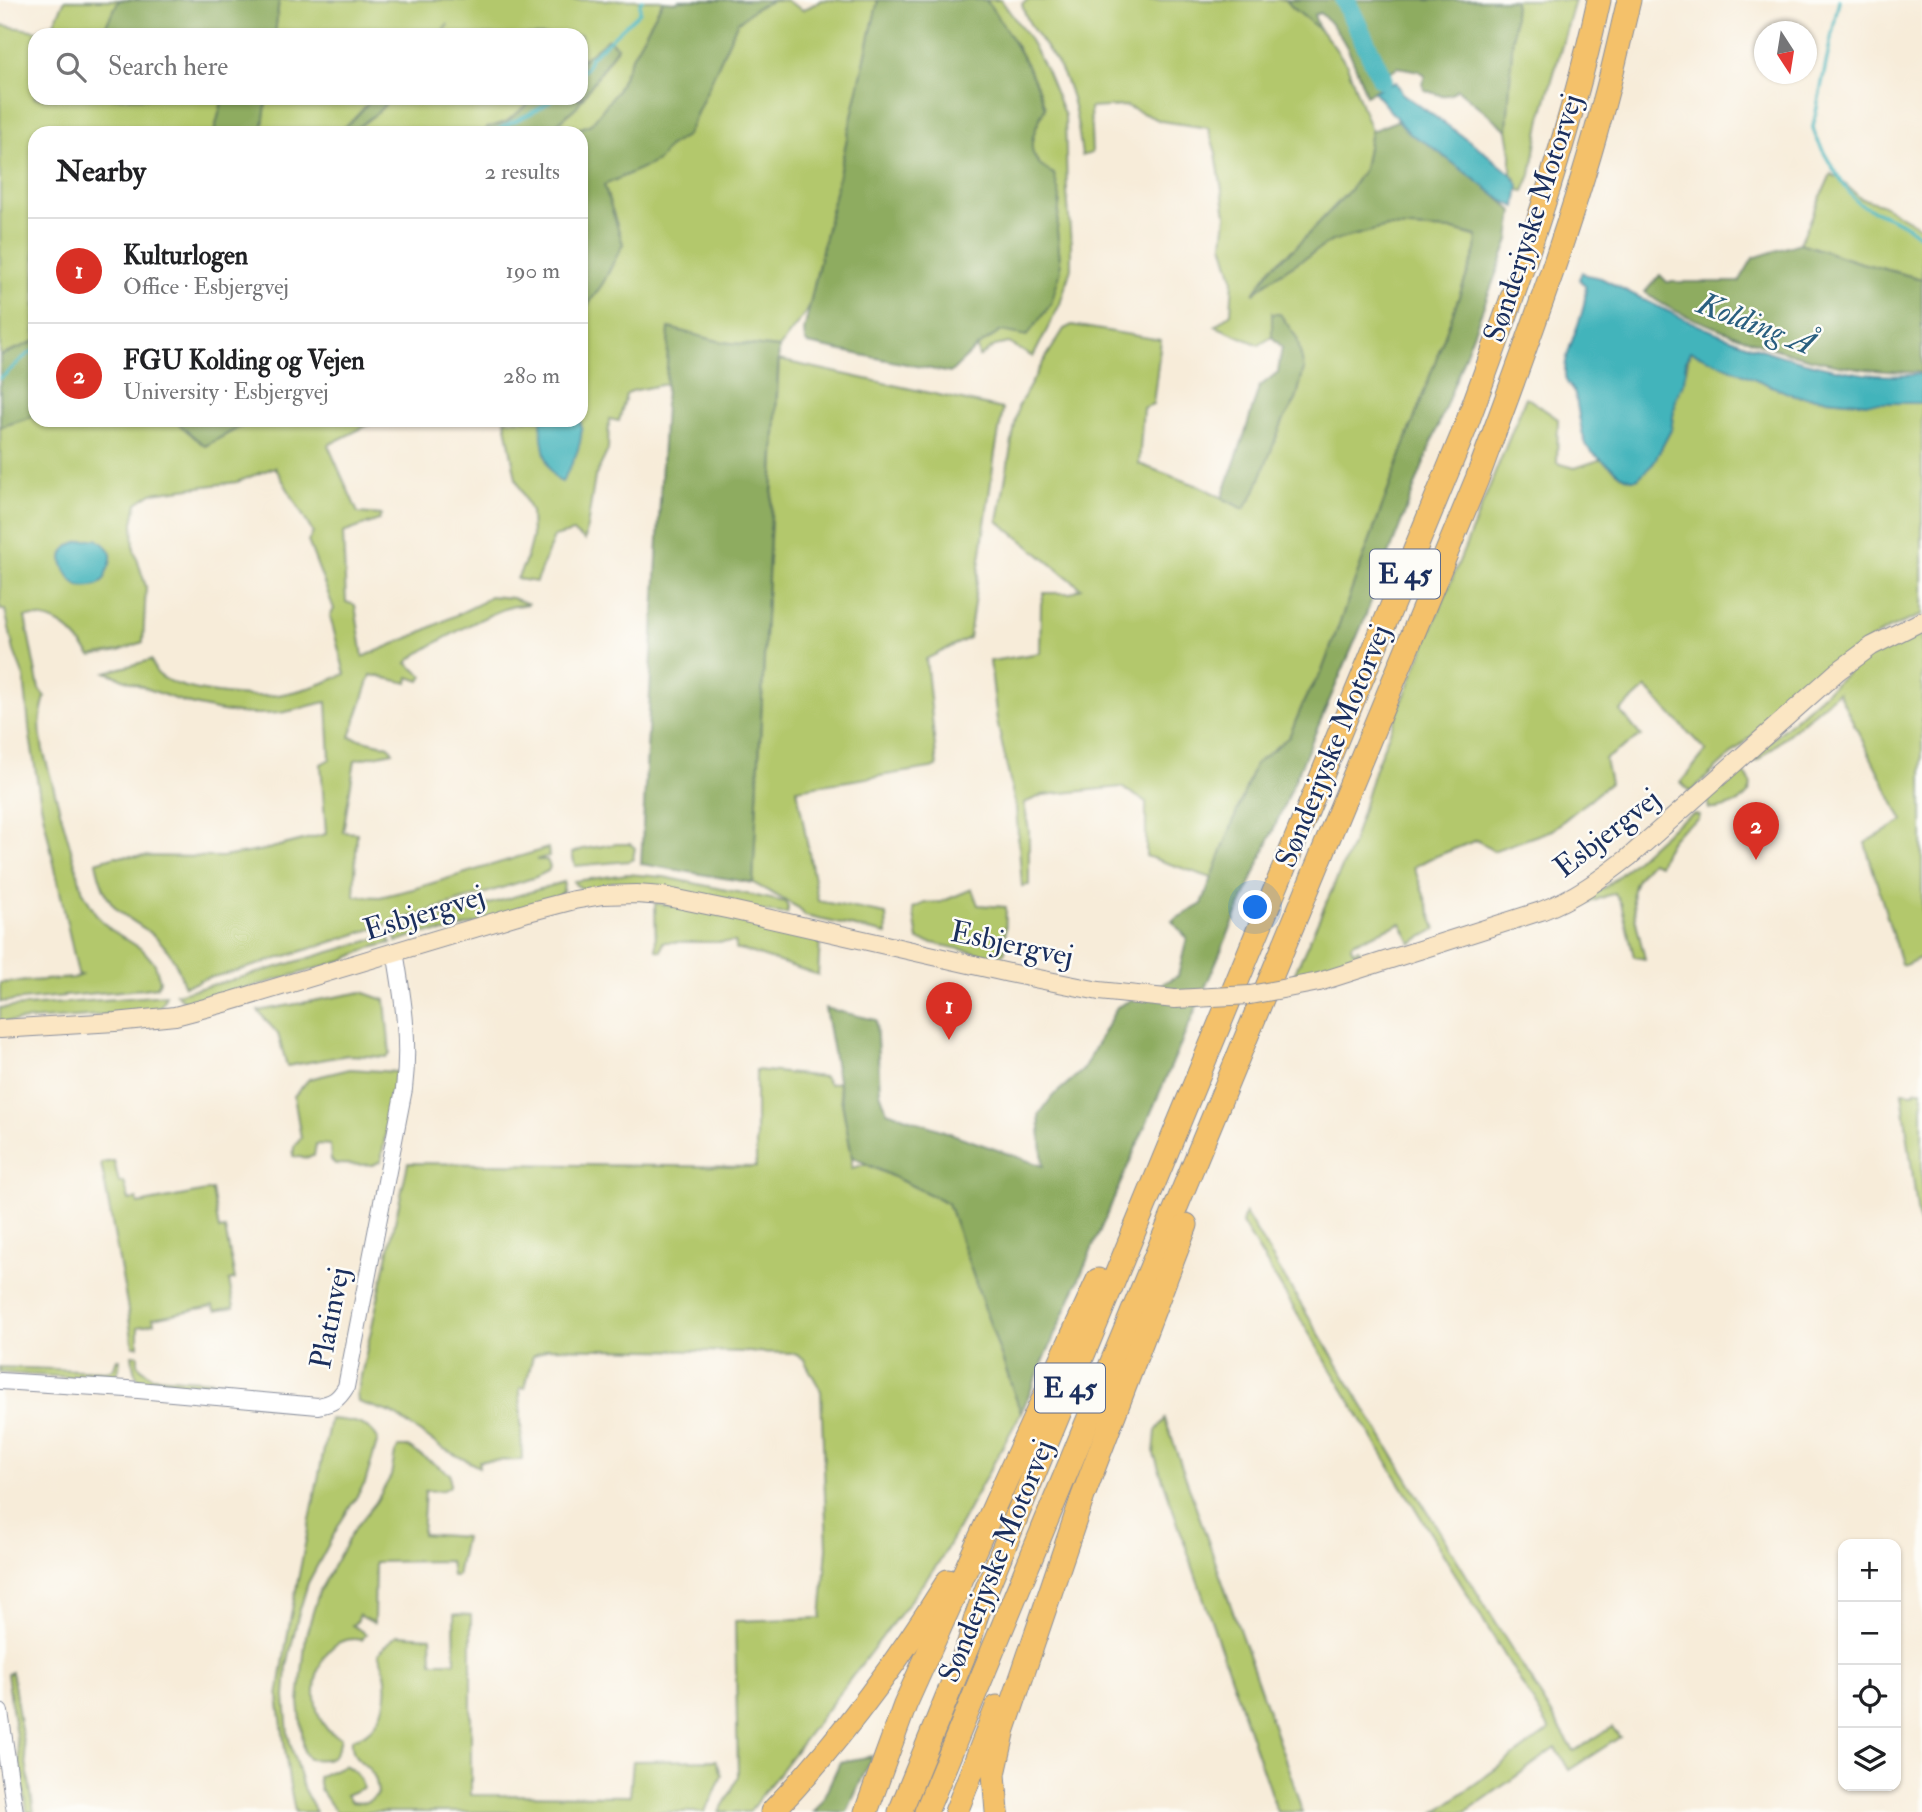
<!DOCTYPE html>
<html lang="en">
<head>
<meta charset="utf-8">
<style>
	:root { --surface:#fff; --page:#f2f2f2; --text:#202124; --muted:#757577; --line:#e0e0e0; --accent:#d93025 }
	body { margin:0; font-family:"IM FELL Double Pica",serif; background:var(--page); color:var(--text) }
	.controls { position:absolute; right:21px; bottom:21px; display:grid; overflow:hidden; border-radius:14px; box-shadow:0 2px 5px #0004 }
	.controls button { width:63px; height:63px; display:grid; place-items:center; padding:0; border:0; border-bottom:2px solid var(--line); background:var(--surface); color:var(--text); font:35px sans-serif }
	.compass { position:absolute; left:1754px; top:21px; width:63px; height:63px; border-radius:50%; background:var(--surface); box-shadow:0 2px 5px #0004; rotate:168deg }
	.you { position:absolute; left:1256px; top:908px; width:24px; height:24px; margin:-18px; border:5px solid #fff; border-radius:50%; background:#1a73e8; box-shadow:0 0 0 10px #1a73e833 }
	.badge { display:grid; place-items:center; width:46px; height:46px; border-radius:50%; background:var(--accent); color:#fff; font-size:23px; font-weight:700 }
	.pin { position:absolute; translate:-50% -58px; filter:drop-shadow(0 2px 4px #0008) }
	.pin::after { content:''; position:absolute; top:37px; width:24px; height:21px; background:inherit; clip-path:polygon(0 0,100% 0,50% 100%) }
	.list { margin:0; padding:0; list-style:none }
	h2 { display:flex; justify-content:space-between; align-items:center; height:91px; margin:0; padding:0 28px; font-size:30px }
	h2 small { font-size:23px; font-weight:400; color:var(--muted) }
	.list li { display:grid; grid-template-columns:46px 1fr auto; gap:21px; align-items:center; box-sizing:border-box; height:105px; padding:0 28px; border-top:2px solid var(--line) }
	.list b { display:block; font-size:26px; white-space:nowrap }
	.list p { margin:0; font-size:23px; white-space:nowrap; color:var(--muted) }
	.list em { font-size:23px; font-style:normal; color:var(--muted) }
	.icon { flex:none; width:38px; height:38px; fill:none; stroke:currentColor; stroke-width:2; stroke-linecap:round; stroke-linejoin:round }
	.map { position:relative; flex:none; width:1922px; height:1812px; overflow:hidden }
	.search { position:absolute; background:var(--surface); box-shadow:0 2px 5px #0004; left:28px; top:28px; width:560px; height:77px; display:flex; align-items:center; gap:18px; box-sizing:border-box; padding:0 24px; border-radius:21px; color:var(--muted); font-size:26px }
	.panel { position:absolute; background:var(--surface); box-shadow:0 2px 5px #0004; left:28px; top:126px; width:560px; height:301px; border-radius:21px }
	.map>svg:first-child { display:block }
	.green { fill:#b3c86c; stroke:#677c65; stroke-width:2 }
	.forest { fill:#8eac60; stroke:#546e5f; stroke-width:2 }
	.water { fill:#43b4bb; stroke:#2f728c; stroke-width:2 }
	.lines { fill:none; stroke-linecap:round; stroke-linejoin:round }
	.stream { stroke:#43b4bb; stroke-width:3.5 }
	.river { stroke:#43b4bb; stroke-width:21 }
	.tertiary-casing { stroke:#898e9c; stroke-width:18 }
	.secondary-casing { stroke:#898e9c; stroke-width:20 }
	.motorway-casing { stroke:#898e9c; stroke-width:25 }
	.tertiary { stroke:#fff; stroke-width:16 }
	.secondary { stroke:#fbe6c3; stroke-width:18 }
	.motorway { stroke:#f4c16a; stroke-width:23 }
	.secondary-bridge-casing { stroke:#898e9c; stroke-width:20; stroke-linecap:butt }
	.secondary-bridge { stroke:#fbe6c3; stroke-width:18 }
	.labels { text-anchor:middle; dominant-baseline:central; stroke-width:5; stroke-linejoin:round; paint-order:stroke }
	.shield { fill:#fdfcf7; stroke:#5f6c8c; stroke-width:2 }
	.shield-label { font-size:28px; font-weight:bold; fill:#1b2f5e }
	.street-label { font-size:30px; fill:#1b2f5e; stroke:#fdfcf7 }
	.water-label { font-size:32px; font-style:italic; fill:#295e7f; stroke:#fdfcf7 }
</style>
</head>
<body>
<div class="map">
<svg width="1922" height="1812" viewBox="0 0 1922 1812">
	<rect width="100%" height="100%" fill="#fdfcf7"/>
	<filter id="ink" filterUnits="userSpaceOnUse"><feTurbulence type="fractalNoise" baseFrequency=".0143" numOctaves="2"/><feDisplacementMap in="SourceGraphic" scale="14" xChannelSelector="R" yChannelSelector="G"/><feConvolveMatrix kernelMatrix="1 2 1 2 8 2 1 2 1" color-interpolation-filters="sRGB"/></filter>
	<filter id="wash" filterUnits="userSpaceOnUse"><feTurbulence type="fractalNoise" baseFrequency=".00686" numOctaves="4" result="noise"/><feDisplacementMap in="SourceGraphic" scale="28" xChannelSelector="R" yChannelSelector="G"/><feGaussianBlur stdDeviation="1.57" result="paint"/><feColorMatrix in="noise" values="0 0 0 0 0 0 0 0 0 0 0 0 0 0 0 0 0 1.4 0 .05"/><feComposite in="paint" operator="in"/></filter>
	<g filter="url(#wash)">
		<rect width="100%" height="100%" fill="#f7ecd9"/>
		<!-- green -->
		<g class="green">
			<polygon points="65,0 119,0 101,35 35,35 35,98 223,98 214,133 35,133 35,341 0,356 0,25 49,33"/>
			<polygon points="279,0 660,0 663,1 632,57 617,91 591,124 569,133 547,133 577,106 617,48 608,39 581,61 581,35 443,35 448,24 439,35 275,35"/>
			<polygon points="785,0 803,10 822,0 878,0 809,308 779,348 722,342 669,328 666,384 632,391 626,395 619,421 609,419 608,450 595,477 585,540 573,532 554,537 536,582 517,579 526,560 532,537 531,512 516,479 505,420 581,420 581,315 603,283 623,244 604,185 657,161 668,147 687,135 737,23 754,9 771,1"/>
			<path d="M986,0H1001L1028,37L1046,70L1065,116L1067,191L1071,244V268L1060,304L1033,357L1009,343L995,346L979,357L977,347L1002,331L1061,270L1057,230L1060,197L1031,151V139L1045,108C1034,72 1008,31 986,0Z"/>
			<path d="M1028,0H1286L1292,7L1319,29L1330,41L1347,65L1371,131L1364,169L1349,191L1296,247L1273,266L1256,291L1271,279L1332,241L1387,227L1453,230L1477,237L1476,250L1322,671L1305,699L1289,737L1255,764L1212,878L1146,856V802L1121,787L1043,795L1024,803L1029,831V885L1022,886L1016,809L997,721L990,661L1040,653L1041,604L1044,593H1071L1081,588L998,521L1018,407L1042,364L1064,329L1072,325L1161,340L1153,404L1143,408L1139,464L1204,488L1243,509L1283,421L1296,400L1304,369L1272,314V337L1259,345L1215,326L1231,313L1233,278L1223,244L1226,215L1216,153L1208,128L1161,121L1126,106L1090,108L1092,153L1082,156C1078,126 1075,97 1061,70C1049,47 1028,30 1022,4Z"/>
			<polygon points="1515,0 1575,0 1541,118 1531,175 1524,191 1519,190 1516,179 1511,174 1511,153 1507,130"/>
			<polygon points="266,98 378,98 338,133 262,133"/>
			<polygon points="391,98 536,98 506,122 487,128 484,133 351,133 378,112"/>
			<polygon points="1831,174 1841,180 1860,198 1881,204 1922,228 1922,279 1858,262 1800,243"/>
			<polygon points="1690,350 1795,396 1868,403 1922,403 1922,615 1888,629 1829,666 1690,792 1681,782 1706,751 1646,688 1620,711 1641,736 1605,759 1610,783 1552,830 1493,851 1477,840 1429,859 1414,867 1436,929 1411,943 1401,923 1352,943 1351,946 1353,951 1358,949 1363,954 1351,963 1332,965 1294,975 1352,845 1375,768 1526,397 1558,419 1557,463 1575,468 1602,459 1620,474 1637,479 1653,464 1671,430 1676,397 1684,381"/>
			<polygon points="779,360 1003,409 995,453 969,638 926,659 937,767 797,789 818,901 886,914 887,934 805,916 799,908 753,883"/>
			<path d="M35,416V420H174L205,446L253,420H378L328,445L358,513L381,515L379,520L343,533L346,602L355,605L363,657L413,636L479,604L490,596L512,598L529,604C522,605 514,606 507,608C489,614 418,650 407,663L423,676L420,681L409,677L408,683L371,675L350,737L389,746L393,752L355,760L343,832L357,833L354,896L380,897L413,889L548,848L549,856L536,860H547L550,867L548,871L536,877L322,945L234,972L199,980V982L184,986C178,963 165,942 145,929C135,922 123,916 115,907C104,895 99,877 96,862L116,856L223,857L264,850L326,834L321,764L330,759L327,702C312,704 296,711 279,713C212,719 166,696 106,672L151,660C153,664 154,670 158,674C179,693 250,698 278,695C301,691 324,684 345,674L330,616L334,609L308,541L313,533L275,467L237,482L152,493L137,503L133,523L134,549L146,587L143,642L119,651L91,656C72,631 58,615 25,617L39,689L45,697C39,718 39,729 43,750L83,892L97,916L110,929L143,950L155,964L160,981L157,987L143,989L0,1002V983L74,978L81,975L78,974L41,804L30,736L24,677L14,651L5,610H0V427Z"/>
			<polygon points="1922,629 1922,957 1905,965 1901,964 1865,843 1903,821 1838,692 1758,760 1749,763 1749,760 1859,662"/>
			<path d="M1734,771C1747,770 1756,784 1747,795C1740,804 1720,810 1709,809L1707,799Z"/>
			<path d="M1695,814L1699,815L1698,819C1673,834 1669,838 1659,865L1651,862C1644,869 1635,879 1633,889C1630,904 1641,942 1645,959L1634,957L1621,903L1614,893L1573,909L1572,906C1587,899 1602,891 1614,880C1632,865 1677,817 1695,814Z"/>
			<polygon points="616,844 630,844 635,848 633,859 629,861 575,866 572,853 583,849"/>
			<polygon points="627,874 664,877 785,902 788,907 787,914 586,891 575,884 574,881"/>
			<polygon points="564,882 563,891 556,899 447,932 421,933 396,942 394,932"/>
			<polygon points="972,889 978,905 1006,907 1005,952 996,957 918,940 913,908 925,903 941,902"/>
			<polygon points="655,903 732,916 784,932 820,940 818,975 743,950 736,950 735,942 663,942 661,951 656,950"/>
			<polygon points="389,935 391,943 370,948 339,962 189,1005 176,994 236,979"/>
			<polygon points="362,992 385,1000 390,1054 386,1057 348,1055 287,1066 278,1034 258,1011"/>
			<polygon points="166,995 163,1003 157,1009 104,1015 0,1022 0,1008"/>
			<polygon points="350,1069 396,1072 381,1161 373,1165 335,1164 331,1160 330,1145 316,1144 314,1156 304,1158 293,1156 294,1147 301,1138 294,1096 309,1079"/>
			<polygon points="756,1070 824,1077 829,1084 838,1082 852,1157 852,1168 866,1164 948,1203 1021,1413 940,1561 749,1812 719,1812 731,1792 738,1776 735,1621 821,1618 827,1548 821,1391 803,1358 792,1353 548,1348 533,1356 525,1388 520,1388 522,1460 479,1461 479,1467 442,1448 392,1413 358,1402 357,1394 408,1163 756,1167"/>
			<polygon points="1916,1090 1922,1090 1922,1248 1902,1092 1913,1093"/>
			<polygon points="114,1161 119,1183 124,1182 129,1200 137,1199 138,1204 212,1190 219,1230 225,1229 235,1279 229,1281 234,1307 216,1311 213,1306 153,1318 154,1323 138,1327 138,1346 133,1346 127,1304 101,1163"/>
			<polygon points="1245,1213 1574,1751 1612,1727 1620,1737 1569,1770 1556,1748 1466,1812 1436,1812 1550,1730 1242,1223"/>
			<path d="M132,1355H138V1365L152,1377L229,1382L230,1389L145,1383C132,1376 134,1368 132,1355Z"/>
			<polygon points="117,1359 120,1359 119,1369 115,1376 104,1379 0,1373 0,1367 106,1371 113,1369"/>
			<path d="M330,1419C348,1421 369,1421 378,1439L365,1483L340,1523L308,1583L298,1616L287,1666L285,1697L288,1735L303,1788L316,1812H295L289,1780L278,1696L290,1620Z"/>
			<polygon points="1165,1419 1293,1782 1302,1812 1277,1812 1154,1454 1156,1431"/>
			<path d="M399,1447H408L450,1474V1486L444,1490L425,1491L422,1534L465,1537L457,1576H452L450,1561L375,1562L374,1623L359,1615L358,1621L352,1625L366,1634L362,1640C317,1630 302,1701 327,1729C331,1733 336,1735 341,1738C337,1759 330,1761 309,1759L304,1752L299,1702L306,1635L319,1592L353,1531L376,1502L391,1476L395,1453Z"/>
			<path d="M454,1614L471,1615V1795L630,1796L633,1761L716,1760L722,1775L712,1799L704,1812H336L320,1789L318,1777L344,1765C355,1770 361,1777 363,1788L346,1795L351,1802C363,1804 370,1803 378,1793C377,1788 377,1781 374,1776C366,1760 350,1762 352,1739C357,1737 363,1736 367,1732C390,1714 391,1678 378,1654L396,1635L431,1637L432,1662H455Z"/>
			<polygon points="12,1672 13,1678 34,1812 27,1812 7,1674"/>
		</g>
		<!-- forest -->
		<g class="forest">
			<polygon points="119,0 279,0 275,35 101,35"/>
			<polygon points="680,0 780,0 771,1 754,9 737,23 687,135 668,147 658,161 604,185 623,244 603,283 581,315 581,133 569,133 591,124 617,91 632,57 663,1 675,2"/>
			<path d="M878,0H986C1008,31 1034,73 1045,108C1031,135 1021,158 1054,174L1060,197L1057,230L1061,270L1051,304L1027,336L1001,331L977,347L950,373L808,344L805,340L804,331Z"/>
			<path d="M1286,0H1515L1507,130L1457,89C1449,100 1436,94 1425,90L1422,84L1425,76L1419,71L1398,67L1377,79L1380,88L1366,95C1355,64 1346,35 1320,13L1314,15L1319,29L1292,7Z"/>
			<polygon points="608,39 617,47 577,106 547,133 484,133 487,128 506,122 536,98 581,98 581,61"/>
			<polygon points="223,98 267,98 262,133 214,133"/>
			<polygon points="373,98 391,98 378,112 350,133 335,133 352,121"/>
			<polygon points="1399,120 1410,134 1428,144 1488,189 1513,211 1509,240 1362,625 1021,1413 948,1203 852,1157 825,1008 876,1020 880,1092 887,1111 1043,1166 1039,1115 1052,1097 1083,1070 1117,1007 1178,976 1187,938 1172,921 1202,904 1255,764 1289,737 1305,699 1322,671 1476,250 1477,236 1453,230 1387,227 1332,241 1271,279 1253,294 1273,266 1296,247 1349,191 1364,169 1371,131"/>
			<path d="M1800,243L1858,262L1922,279V372C1848,374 1780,353 1712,326C1689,317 1664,308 1645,292L1660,275L1667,282H1739L1753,258Z"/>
			<polygon points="1272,314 1280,314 1297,338 1304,369 1296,400 1283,421 1254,494 1244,509 1222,498 1244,436 1259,387 1278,372 1282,347 1272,337"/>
			<polygon points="669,328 722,342 779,348 753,883 641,864"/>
			<polygon points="35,341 35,416 0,427 0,356"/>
			<polygon points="174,420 253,420 205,446"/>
			<polygon points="872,1756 847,1812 813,1812 821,1803 840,1762"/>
		</g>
		<!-- water -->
		<g class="water">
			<polygon points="1396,82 1403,94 1478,147 1511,174 1519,185 1516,207 1503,201 1428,144 1410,134 1373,91"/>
			<path d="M1582,272L1587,275L1601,278C1667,312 1732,344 1805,362C1844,372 1881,379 1922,374V403H1868L1795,396L1690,351L1686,361L1684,381L1676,397L1671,430L1653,464L1637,479C1628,480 1621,475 1613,468C1606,462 1594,456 1588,448C1580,434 1579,410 1575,395C1572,387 1565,384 1565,376C1563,348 1589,313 1585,286L1579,279Z"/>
			<path d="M541,420H580C586,441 572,464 562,482C545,477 541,436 541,420Z"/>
			<path d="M97,539C113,550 115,556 106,573C105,575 106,577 105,578C99,588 87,587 78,586C67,577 54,557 69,546C77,540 87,540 97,539Z"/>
		</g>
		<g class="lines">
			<!-- stream -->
			<g class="stream">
				<path d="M1839,0L1813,127C1815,141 1849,197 1860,204C1874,213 1891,216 1905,225C1911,228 1916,234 1922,238"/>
				<polyline points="581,73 586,68 590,58 640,12 640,3 642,0"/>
				<path d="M493,133C513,119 535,115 554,98"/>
				<path d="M0,378C13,370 20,357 35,350"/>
			</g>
			<!-- river -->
			<polyline class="river" points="1345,0 1382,78"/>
		</g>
	</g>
	<g filter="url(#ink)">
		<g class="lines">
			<defs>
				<g id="tertiary">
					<path d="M0,1381L127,1389L318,1406C333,1403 338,1400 346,1387L404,1089C410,1041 403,998 395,951"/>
					<polyline points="0,1712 15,1812"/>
				</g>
				<g id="secondary">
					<path d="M1319,982L1541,911C1575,898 1601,879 1629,857L1838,671L1872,646L1922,621"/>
					<polyline points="0,1029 115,1022 175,1016 228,1002 528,912 574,900 603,895 636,894 663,896 731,910 1009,973 1099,991 1175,999"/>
				</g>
				<g id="motorway">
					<path d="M772,1812C839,1742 897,1663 948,1581"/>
					<polyline points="866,1812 905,1705 1007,1478 1098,1280"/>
					<path d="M900,1812L969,1643L976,1617L987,1588L1464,431C1516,290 1567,148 1599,0"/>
					<path d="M926,1812L1477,479C1523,354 1571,228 1605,99C1614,66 1621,33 1629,0"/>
					<polyline points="956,1812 997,1707"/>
					<polyline points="997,1812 994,1774 1004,1729 1083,1496 1186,1225"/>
				</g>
			</defs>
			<!-- tertiary casing -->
			<use href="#tertiary" class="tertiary-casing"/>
			<!-- secondary casing -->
			<use href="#secondary" class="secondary-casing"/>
			<!-- motorway casing -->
			<use href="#motorway" class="motorway-casing"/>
			<!-- tertiary -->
			<use href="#tertiary" class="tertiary"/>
			<!-- secondary -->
			<use href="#secondary" class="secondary"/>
			<!-- motorway -->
			<use href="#motorway" class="motorway"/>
			<defs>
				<polyline id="secondary-bridge" points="1175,999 1250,995 1319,982"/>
			</defs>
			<!-- secondary-bridge casing -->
			<use href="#secondary-bridge" class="secondary-bridge-casing"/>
			<!-- secondary-bridge -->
			<use href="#secondary-bridge" class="secondary-bridge"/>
		</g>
	</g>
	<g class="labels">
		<!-- shield labels -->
		<g class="shield">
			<rect x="1370" y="549.5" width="70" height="49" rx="5"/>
			<rect x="1035" y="1363.5" width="70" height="49" rx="5"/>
		</g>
		<g class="shield-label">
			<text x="1405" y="574">E 45</text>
			<text x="1070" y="1388">E 45</text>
		</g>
		<!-- street labels -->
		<g class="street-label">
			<text transform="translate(1533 218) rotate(-72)">Sønderjyske Motorvej</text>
			<text transform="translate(1333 746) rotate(-68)">Sønderjyske Motorvej</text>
			<text transform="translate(1607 833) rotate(-38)">Esbjergvej</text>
			<text transform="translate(424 913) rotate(-17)">Esbjergvej</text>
			<text transform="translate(1012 944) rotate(12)">Esbjergvej</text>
			<text transform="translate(330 1318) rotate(-79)">Platinvej</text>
			<text transform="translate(996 1561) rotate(-68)">Sønderjyske Motorvej</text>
		</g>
		<!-- water labels -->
		<g class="water-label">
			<text transform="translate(1756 324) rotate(21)">Kolding Å</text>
		</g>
	</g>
</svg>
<div class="controls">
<button>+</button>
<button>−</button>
<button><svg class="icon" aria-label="locate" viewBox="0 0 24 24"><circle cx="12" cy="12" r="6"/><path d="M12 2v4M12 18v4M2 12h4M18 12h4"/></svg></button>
<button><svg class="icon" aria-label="layers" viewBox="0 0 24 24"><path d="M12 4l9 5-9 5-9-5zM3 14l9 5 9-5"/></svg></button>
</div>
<svg class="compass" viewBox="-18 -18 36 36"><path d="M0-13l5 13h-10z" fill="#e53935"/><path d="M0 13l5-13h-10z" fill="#757577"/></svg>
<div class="you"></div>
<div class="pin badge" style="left:949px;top:1040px">1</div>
<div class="pin badge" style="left:1756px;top:860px">2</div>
<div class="search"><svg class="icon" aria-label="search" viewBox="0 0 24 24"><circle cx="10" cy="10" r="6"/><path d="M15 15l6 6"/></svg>Search here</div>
<section class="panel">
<h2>Nearby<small>2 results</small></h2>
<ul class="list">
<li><span class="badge">1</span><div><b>Kulturlogen</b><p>Office · Esbjergvej</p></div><em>190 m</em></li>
<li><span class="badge">2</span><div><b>FGU Kolding og Vejen</b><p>University · Esbjergvej</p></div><em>280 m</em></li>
</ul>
</section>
</div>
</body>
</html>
